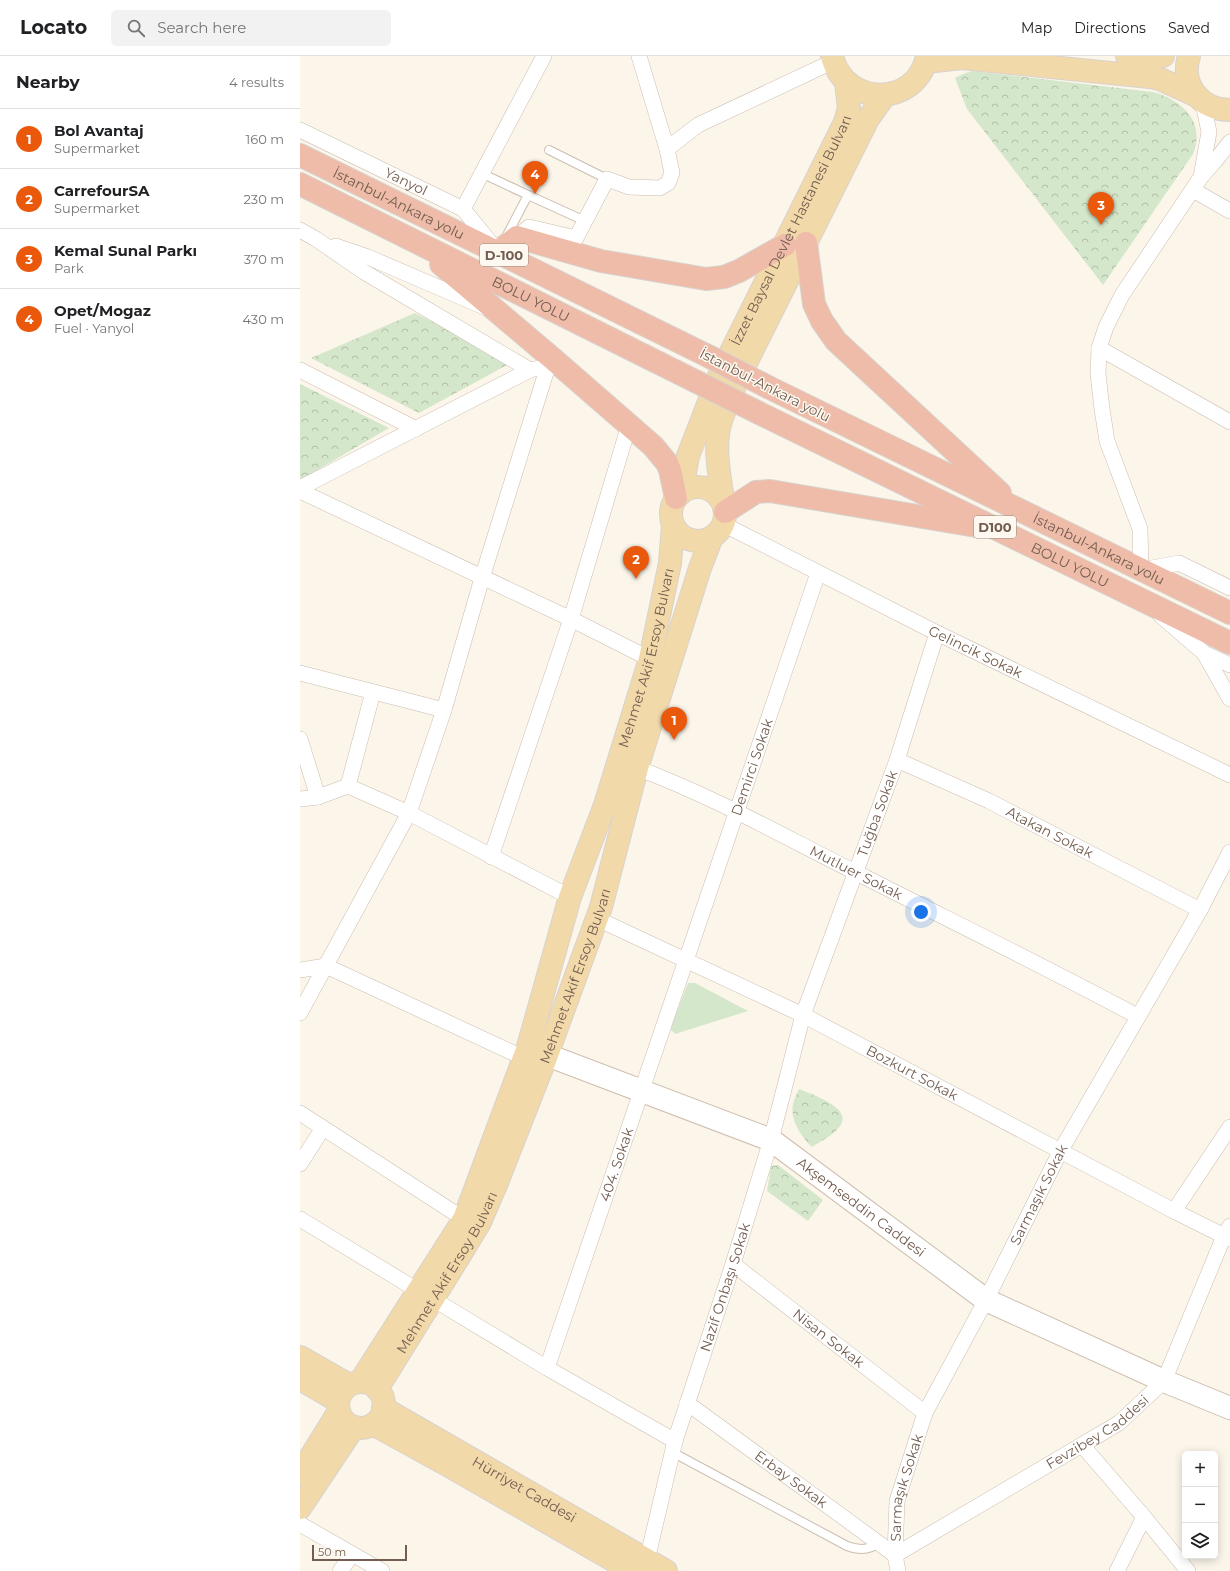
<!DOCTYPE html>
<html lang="en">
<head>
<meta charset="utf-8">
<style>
	:root { --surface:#fff; --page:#f2f2f2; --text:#202124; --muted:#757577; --line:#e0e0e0; --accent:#ea580c }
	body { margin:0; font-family:Montserrat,sans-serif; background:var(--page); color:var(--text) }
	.controls { position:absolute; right:12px; bottom:12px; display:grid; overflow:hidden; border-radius:6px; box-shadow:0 2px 10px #0003 }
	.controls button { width:36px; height:36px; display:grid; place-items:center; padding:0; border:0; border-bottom:1px solid var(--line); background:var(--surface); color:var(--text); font:20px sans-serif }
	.scale { position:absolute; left:12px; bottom:10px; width:95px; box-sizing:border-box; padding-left:4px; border:2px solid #735d50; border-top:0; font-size:11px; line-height:14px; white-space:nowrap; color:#735d50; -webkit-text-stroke:3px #fdf9f0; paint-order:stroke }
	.you { position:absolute; left:621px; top:856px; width:14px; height:14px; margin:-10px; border:3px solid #fff; border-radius:50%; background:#1a73e8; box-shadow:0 0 0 6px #1a73e833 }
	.badge { display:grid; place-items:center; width:26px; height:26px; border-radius:50%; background:var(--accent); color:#fff; font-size:13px; font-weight:700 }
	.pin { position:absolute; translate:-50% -33px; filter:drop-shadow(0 1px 2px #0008) }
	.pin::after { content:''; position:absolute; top:21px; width:14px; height:12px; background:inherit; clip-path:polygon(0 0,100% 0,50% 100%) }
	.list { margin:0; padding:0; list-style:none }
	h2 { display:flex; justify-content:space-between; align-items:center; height:52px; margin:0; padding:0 16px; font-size:17px }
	h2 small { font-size:13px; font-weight:400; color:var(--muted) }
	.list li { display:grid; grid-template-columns:26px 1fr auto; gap:12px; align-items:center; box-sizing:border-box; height:60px; padding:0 16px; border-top:1px solid var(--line) }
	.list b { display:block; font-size:15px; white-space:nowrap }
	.list p { margin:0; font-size:13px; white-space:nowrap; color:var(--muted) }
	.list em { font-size:13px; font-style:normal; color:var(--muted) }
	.icon { flex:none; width:22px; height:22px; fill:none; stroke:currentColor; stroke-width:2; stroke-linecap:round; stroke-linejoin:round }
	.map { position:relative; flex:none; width:930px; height:1515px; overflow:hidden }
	header { display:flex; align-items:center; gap:24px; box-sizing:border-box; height:56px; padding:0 20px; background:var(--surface); border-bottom:1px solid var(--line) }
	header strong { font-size:19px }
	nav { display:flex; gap:22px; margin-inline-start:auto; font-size:14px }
	.search { width:280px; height:36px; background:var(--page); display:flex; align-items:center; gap:10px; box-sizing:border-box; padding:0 14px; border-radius:6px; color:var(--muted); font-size:15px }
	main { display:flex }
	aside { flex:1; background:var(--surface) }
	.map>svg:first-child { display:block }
	.grass { fill:#d5e7ca }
	.park { fill:url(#park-crowns) }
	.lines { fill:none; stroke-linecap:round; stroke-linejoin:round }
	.lane-casing { stroke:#ccbdb1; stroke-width:10 }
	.street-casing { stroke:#ccbdb1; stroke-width:16 }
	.secondary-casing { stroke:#cebeaf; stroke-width:24 }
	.primary-casing { stroke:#d8d2ce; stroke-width:24 }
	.highway-casing { stroke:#d8d2ce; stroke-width:24 }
	.lane { stroke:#fff; stroke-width:8 }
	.street { stroke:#fff; stroke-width:15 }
	.secondary { stroke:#fff; stroke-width:22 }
	.primary { stroke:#f2d9aa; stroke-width:22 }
	.highway { stroke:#eebca8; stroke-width:22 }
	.highway-bridge-casing { stroke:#d8d2ce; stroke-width:24; stroke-linecap:butt }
	.highway-bridge { stroke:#eebca8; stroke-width:22 }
	.labels { text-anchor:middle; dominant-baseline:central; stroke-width:3; stroke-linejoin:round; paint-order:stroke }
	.shield { fill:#fdf9f0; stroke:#9c8c80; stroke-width:1 }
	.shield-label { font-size:13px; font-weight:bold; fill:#735d50 }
	.street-label { font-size:14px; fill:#735d50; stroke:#fdf9f0 }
</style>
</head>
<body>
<header>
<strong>Locato</strong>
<div class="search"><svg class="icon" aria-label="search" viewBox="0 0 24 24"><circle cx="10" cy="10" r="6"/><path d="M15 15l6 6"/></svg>Search here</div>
<nav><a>Map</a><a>Directions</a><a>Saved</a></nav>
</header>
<main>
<aside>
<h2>Nearby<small>4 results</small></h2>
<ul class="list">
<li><span class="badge">1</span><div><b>Bol Avantaj</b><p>Supermarket</p></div><em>160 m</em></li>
<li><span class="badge">2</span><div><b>CarrefourSA</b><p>Supermarket</p></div><em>230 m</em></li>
<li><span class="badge">3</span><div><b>Kemal Sunal Parkı</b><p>Park</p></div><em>370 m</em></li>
<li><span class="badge">4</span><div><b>Opet/Mogaz</b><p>Fuel · Yanyol</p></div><em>430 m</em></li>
</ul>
</aside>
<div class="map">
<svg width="930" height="1515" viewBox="0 0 930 1515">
	<defs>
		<pattern id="park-crowns" width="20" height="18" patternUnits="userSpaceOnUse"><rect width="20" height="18" fill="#d5e7ca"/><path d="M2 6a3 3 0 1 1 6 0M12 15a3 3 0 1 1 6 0" fill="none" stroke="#b1bea6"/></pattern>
	</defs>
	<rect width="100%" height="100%" fill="#fbf5ea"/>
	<!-- grass -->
	<polygon class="grass" points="388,927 395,927 448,955 375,978 371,974 372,968"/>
	<!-- park -->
	<g class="park">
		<path d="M672,15L853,36C882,44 906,66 893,98L803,229L667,53L655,22L663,18Z"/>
		<polygon points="115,257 207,304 207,309 119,357 11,302"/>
		<polygon points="0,328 89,372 2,423 0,422"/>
		<path d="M499,1033C511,1038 554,1052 540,1070C534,1079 521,1085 512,1091C501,1080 490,1065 493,1048C494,1043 497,1038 499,1033Z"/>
		<polygon points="478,1109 523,1144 508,1165 467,1135 471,1110"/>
	</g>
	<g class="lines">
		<defs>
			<g id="lane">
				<polyline points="249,94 307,123"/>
				<polyline points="181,117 228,139"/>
				<polyline points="206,181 228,139 285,165"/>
				<path d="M372,1396L547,1490C558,1494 569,1495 578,1487"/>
			</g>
			<g id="street">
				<path id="s1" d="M0,74L163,153L195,192"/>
				<polyline points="930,86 916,104 901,121 822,239 806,271 799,292 798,318 802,353 807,385 840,473 841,514 879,507 930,532"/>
				<polyline points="367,93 398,69 534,5"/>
				<polyline points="901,121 909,76 903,47"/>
				<polyline points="893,134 930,155"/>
				<polyline points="163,153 244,0"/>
				<polyline points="0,174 16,183 64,216 230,314"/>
				<polyline points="217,181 229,171 276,182 307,123 329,131 360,132 368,127 372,117 367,93 339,0"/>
				<polyline points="36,190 68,201 184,251"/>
				<polyline points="799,292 930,366"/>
				<polyline points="0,314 116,373"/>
				<polyline points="0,432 230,314 248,310 253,303"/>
				<polyline points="0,435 271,563 350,603"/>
				<path id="s2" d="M423,468L637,577L930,719"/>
				<polyline points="861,560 904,597 930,609"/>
				<polyline points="904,597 930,643"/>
				<polyline points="0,617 144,654"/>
				<polyline points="0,683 18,741"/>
				<path id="s3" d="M597,704L689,745L900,854"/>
				<path id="s4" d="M337,712C412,740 483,780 555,816C649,864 744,910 837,960"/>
				<polyline points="48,730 73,636"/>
				<polyline points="0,743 18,741 48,730 109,757 270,841"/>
				<polyline points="191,801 271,563 329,369"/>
				<path id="s5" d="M298,861L304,866L503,959L874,1155L930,1183"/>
				<polyline points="0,914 26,910 224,1002"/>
				<polyline points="0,957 109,757 144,654 182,522 248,310"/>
				<polyline points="0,1057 164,1163"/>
				<polyline points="0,1108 23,1072"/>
				<polyline points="874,1155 930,1071"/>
				<polyline points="0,1163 117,1234"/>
				<path id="s6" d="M433,1208L625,1357"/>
				<polyline points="133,1243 247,1312 375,1385"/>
				<path id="s7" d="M247,1312L518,517"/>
				<path id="s8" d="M387,1347L595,1499"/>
				<polyline points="782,1389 844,1461 888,1515"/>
				<polyline points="0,1468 82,1515"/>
				<path id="s9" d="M595,1499L819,1367L864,1325L924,1180L930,1170"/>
				<path id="s10" d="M347,1504L375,1385L433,1208L471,1084L503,959L597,704L637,577"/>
				<polyline points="40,1515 52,1499"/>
				<path id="s11" d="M598,1515L595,1499L597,1445L625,1357L686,1244L761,1094L900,854L930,796"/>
				<polyline points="817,1515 844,1461"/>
			</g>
			<g id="secondary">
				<path id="s12" d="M247,999L471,1084L686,1244L864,1325L930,1352"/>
			</g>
			<g id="primary">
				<path d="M532,0C544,51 617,52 627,0"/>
				<polyline points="827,0 850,2 863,0"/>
				<path d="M889,0C880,29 901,54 930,54"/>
				<polyline points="626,6 662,2 850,21 860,23 895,39"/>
				<circle cx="398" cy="458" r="27"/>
				<path id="s13" d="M381,437L388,400L419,320L545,66L549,52L546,26"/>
				<path d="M424,452C421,425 413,395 420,368C424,354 431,341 436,327L568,63L585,39"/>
				<polyline points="0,1301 49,1329"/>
				<polyline points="0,1323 38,1345"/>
				<path id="s14" d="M60,1326L164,1163L228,991L270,841L305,749L350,603L370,507L373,469"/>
				<circle cx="61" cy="1349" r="23"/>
				<path id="s15" d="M77,1333L162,1196L180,1166L196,1129L247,999L301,851L337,712L400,512L412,481"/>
				<path id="s16" d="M83,1352L366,1515"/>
				<polyline points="73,1368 151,1411 332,1515"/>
				<polyline points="0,1418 39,1355"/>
				<polyline points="0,1452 54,1371"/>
			</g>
			<g id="highway">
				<path id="s17" d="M0,99L408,300"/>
				<path id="s18" d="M0,128L397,326"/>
				<polyline points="506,187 514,248 522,265 536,285 700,437"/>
				<polyline points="198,196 217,181 301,205 406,223 424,221 439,215 485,189"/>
				<polyline points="141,208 253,303 353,390 367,407 370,414 376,442"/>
				<path id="s19" d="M470,332L930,557"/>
				<path id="s20" d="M459,357L930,587"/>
				<polyline points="425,456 456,436 470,435 676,470"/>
			</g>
		</defs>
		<!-- lane casing -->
		<use href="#lane" class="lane-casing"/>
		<!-- street casing -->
		<use href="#street" class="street-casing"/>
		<!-- secondary casing -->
		<use href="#secondary" class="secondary-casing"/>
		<!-- primary casing -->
		<use href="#primary" class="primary-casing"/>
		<!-- highway casing -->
		<use href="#highway" class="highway-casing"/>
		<!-- lane -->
		<use href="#lane" class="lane"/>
		<!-- street -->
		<use href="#street" class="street"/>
		<!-- secondary -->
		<use href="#secondary" class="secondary"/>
		<!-- primary -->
		<use href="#primary" class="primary"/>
		<!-- highway -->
		<use href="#highway" class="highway"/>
		<defs>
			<g id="highway-bridge">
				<polyline points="408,300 470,332"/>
				<polyline points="397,326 459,357"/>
			</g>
		</defs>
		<!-- highway-bridge casing -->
		<use href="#highway-bridge" class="highway-bridge-casing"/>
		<!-- highway-bridge -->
		<use href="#highway-bridge" class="highway-bridge"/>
	</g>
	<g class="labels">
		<!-- shield labels -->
		<g class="shield">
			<rect x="180" y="188" width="48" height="22" rx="3"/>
			<rect x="674" y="460" width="42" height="22" rx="3"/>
		</g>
		<g class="shield-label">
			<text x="204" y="199">D-100</text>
			<text x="695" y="471">D100</text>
		</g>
		<!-- street labels -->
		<g class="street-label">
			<text stroke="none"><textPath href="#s1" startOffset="118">Yanyol</textPath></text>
			<text stroke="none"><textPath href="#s17" startOffset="110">İstanbul-Ankara yolu</textPath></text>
			<text stroke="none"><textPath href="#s13" startOffset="286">İzzet Baysal Devlet Hastanesi Bulvarı</textPath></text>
			<text stroke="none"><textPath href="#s18" startOffset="258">BOLU YOLU</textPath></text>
			<text transform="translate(465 329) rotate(27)">İstanbul-Ankara yolu</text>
			<text stroke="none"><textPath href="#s19" startOffset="366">İstanbul-Ankara yolu</textPath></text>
			<text stroke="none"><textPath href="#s20" startOffset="346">BOLU YOLU</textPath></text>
			<text stroke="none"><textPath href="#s2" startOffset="283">Gelincik Sokak</textPath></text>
			<text stroke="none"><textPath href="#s14" startOffset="784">Mehmet Akif Ersoy Bulvarı</textPath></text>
			<text stroke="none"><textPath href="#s7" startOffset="635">Demirci Sokak</textPath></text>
			<text stroke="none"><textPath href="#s10" startOffset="782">Tuğba Sokak</textPath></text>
			<text stroke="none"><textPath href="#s3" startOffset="169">Atakan Sokak</textPath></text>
			<text stroke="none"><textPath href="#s4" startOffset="243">Mutluer Sokak</textPath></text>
			<text stroke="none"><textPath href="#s15" startOffset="460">Mehmet Akif Ersoy Bulvarı</textPath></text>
			<text stroke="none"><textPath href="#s5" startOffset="351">Bozkurt Sokak</textPath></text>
			<text stroke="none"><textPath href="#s7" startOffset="215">404. Sokak</textPath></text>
			<text stroke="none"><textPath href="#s11" startOffset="409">Sarmaşık Sokak</textPath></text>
			<text stroke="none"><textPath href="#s12" startOffset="352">Akşemseddin Caddesi</textPath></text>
			<text stroke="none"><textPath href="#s15" startOffset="136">Mehmet Akif Ersoy Bulvarı</textPath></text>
			<text stroke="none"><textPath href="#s10" startOffset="284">Nazif Onbaşı Sokak</textPath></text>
			<text stroke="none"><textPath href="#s6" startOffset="121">Nisan Sokak</textPath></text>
			<text stroke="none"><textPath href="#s9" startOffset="237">Fevzibey Caddesi</textPath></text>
			<text stroke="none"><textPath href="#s8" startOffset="129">Erbay Sokak</textPath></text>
			<text stroke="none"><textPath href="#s11" startOffset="85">Sarmaşık Sokak</textPath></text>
			<text stroke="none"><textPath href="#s16" startOffset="163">Hürriyet Caddesi</textPath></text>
		</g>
	</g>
</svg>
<div class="controls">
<button>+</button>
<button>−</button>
<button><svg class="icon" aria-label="layers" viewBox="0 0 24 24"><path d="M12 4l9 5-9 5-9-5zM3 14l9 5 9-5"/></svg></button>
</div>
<div class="scale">50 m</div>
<div class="you"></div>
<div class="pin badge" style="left:374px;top:684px">1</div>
<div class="pin badge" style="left:336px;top:523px">2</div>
<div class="pin badge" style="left:801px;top:169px">3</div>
<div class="pin badge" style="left:235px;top:138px">4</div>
</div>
</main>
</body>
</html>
